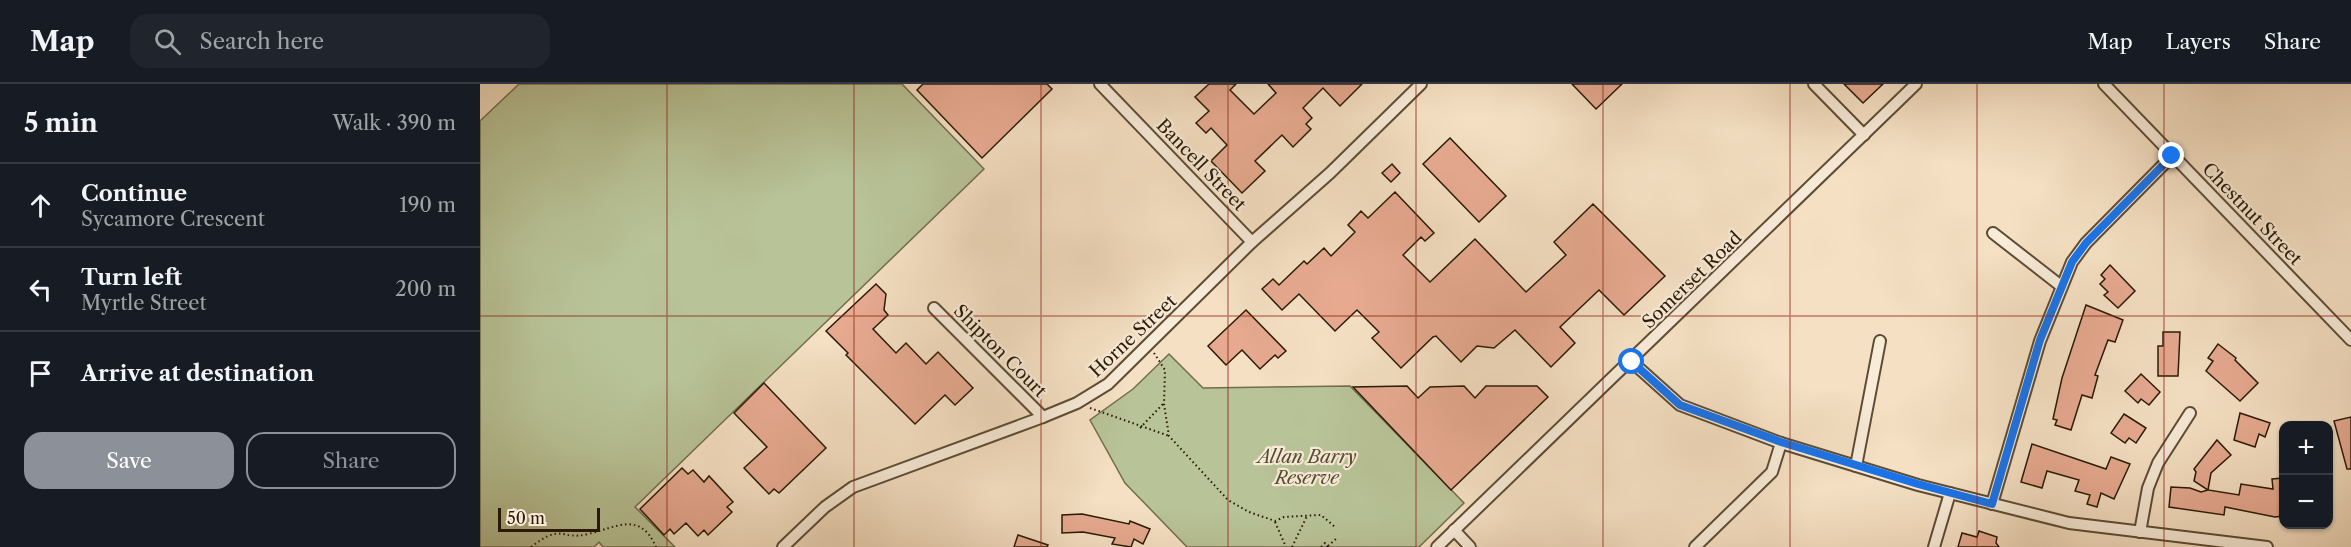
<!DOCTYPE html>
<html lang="en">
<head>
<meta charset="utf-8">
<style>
	:root { --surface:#171b24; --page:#20242c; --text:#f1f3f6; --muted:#9ea1a6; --line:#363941; --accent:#8c9099 }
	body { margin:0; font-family:"Libre Caslon Text",serif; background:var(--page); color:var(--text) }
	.controls { position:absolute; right:18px; bottom:18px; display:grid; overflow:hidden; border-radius:12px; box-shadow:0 2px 4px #0004 }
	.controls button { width:54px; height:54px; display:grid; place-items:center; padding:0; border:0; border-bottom:2px solid var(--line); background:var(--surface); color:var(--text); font:30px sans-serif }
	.scale { position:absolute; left:18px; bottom:15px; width:102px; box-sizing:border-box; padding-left:6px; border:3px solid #2a1a05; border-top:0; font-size:16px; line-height:21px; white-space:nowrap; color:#2a1a05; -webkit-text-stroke:4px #f8ebd8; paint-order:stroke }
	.stop { position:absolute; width:18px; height:18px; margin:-14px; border:4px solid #1a73e8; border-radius:50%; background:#fff }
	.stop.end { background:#1a73e8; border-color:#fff; box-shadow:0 2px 6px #0008 }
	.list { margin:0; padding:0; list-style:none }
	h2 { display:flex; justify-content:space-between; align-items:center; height:78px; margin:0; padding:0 24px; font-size:26px }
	h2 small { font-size:20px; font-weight:400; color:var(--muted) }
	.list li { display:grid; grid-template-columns:39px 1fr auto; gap:18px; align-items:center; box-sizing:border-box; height:84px; padding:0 24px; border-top:2px solid var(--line) }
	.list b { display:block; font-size:22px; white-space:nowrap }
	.list p { margin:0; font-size:20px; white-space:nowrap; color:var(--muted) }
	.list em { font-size:20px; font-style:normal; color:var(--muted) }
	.actions { display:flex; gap:12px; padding:18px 24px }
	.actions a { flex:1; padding:14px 0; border:2px solid var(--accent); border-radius:18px; text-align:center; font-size:21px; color:var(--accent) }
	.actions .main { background:var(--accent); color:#fff }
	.icon { flex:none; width:33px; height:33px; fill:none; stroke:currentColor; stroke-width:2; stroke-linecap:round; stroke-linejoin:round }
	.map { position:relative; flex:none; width:1871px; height:463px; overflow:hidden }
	header { display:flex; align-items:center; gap:36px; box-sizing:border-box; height:84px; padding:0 30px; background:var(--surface); border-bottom:2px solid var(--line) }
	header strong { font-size:28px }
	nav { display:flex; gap:33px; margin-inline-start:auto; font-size:21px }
	.search { width:420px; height:54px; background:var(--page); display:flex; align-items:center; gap:15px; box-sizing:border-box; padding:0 21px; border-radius:18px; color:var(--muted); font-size:22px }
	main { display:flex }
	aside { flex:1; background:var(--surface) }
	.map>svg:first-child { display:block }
	.green { fill:#b8c397; stroke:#716e4e; stroke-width:1.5 }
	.building { fill:#e7aa91; stroke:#2a1a05; stroke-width:1.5 }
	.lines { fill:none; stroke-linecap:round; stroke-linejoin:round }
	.street-casing { stroke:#5d4c34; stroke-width:14 }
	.path { stroke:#2a1a05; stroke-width:2; stroke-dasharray:1.5 3; stroke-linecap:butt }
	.street { stroke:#f8ebd8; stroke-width:10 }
	.route { stroke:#1a73e8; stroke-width:8 }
	.grid { fill:none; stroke:#8f2418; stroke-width:1.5; stroke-opacity:0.55 }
	.labels { text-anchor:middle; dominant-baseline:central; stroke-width:4.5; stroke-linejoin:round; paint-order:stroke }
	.street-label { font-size:18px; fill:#2a1a05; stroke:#f8ebd8 }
	.park-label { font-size:18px; font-style:italic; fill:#554d31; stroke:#f8ebd8 }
</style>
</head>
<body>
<header>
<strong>Map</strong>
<div class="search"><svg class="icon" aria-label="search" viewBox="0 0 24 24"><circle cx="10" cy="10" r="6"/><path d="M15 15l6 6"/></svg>Search here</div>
<nav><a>Map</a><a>Layers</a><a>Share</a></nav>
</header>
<main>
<aside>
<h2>5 min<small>Walk · 390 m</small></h2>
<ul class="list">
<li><svg class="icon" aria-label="ahead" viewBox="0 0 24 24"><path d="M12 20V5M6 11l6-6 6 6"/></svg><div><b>Continue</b><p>Sycamore Crescent</p></div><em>190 m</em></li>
<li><svg class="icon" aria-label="left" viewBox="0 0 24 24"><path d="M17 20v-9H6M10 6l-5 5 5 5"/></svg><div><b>Turn left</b><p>Myrtle Street</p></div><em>200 m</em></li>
<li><svg class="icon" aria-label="arrive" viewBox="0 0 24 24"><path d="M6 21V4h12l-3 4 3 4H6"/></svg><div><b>Arrive at destination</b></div></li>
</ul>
<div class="actions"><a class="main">Save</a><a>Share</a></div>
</aside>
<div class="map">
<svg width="1871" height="463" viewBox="0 0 1871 463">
	<rect width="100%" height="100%" fill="#f5e0c3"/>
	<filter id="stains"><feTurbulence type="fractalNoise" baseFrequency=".00333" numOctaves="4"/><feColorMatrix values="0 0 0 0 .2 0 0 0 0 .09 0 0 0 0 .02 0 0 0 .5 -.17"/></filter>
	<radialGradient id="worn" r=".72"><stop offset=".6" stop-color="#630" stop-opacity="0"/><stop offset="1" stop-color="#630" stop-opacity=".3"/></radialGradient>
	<!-- green -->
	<g class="green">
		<polygon points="39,0 422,0 504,85 155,423 195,463 123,463 119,458 114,463 0,463 0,37"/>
		<polygon points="689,270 723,304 870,302 984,419 939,463 707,463 645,399 610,336 653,305"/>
	</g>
	<!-- building -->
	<g class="building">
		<polygon points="443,0 567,0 572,5 502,74 437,6"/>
		<polygon points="729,0 756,0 750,6 774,30 796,9 788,0 882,0 860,22 843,4 823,24 832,34 826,40 831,45 813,63 802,51 775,77 785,87 762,109 731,77 747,61 731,44 726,49 716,39 729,27 715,13"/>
		<polygon points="1092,0 1142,0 1116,25"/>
		<polygon points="1364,0 1403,0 1383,19"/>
		<polygon points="970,54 1026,112 999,138 943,80"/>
		<polygon points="912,80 920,89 911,98 902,89"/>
		<polygon points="915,108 954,149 945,157 941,153 923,171 950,198 995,155 1046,208 1086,171 1074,158 1113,120 1185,192 1144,231 1119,206 1080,243 1095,259 1071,283 1035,246 1014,264 997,262 981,278 956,252 953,253 921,284 892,254 899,248 877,226 855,247 819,210 802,226 782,205 793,195 799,201 824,177 827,180 844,164 851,172 875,148 868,141 881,127 888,134"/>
		<polygon points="1630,181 1655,207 1638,224 1624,211 1628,208 1620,200 1625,195 1621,191"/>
		<polygon points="396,200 406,210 404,226 408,231 393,245 416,269 426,259 446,280 458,268 493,304 475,321 465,311 435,340 366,271 368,269 346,247"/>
		<polygon points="1606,221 1643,236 1635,258 1628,256 1615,291 1618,292 1612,314 1602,311 1591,346 1575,341 1577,336 1573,335 1582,294"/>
		<polygon points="766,226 806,267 798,274 795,271 780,285 762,266 746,281 728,262"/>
		<polygon points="1683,248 1700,248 1698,292 1678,292 1678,262 1683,262"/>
		<polygon points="1738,260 1756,274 1755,276 1778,299 1760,317 1726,287 1733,277 1728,274"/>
		<polygon points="1661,290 1680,308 1669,321 1661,315 1658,319 1645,307"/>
		<polygon points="284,299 346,364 299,409 294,405 289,410 264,384 287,363 254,329"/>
		<polygon points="927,302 938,314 950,303 984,302 995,314 1006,302 1057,302 1068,313 971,406 873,303"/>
		<polygon points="1760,329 1790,339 1785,353 1779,350 1775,363 1754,356"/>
		<polygon points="1644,330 1666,344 1656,359 1649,354 1645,359 1631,349"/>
		<polygon points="1871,333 1871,385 1867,385 1854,337"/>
		<polygon points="1737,356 1751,371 1731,389 1728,406 1759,411 1761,400 1793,405 1792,395 1803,394 1803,432 1795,433 1745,423 1744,431 1689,423 1691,403 1710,404 1721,408 1728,406 1714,397 1716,388 1714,385"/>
		<polygon points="1552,360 1626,385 1631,373 1650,380 1634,415 1621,409 1617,423 1607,420 1610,411 1595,407 1599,396 1567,387 1562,404 1541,398"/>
		<polygon points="202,384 208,390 213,386 224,398 229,392 253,418 247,423 252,428 228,451 224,446 218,452 206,439 194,450 190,445 184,451 160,425"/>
		<polygon points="602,430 649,440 650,437 670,445 663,460 654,455 651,463 632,460 635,454 603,448 582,449 582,431"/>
		<polygon points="1499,447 1517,453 1516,459 1519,463 1478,463 1482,449 1497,453"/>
		<polygon points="538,451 568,461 567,463 534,463"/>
	</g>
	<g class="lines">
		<defs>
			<g id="street">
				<polyline points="620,0 772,158"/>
				<polyline points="1334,0 1384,51"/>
				<polyline points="1624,0 1871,256"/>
				<polyline points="1513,149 1581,202"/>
				<polyline points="454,224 563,333"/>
				<polyline points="1152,278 1200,321 1301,359 1438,401 1589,439 1787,463"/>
				<polyline points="1376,382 1400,257"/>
				<polyline points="1512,420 1560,257 1592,178 1606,159 1692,72"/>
				<polyline points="974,446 990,463"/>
				<polyline points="1660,448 1668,404 1678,379 1710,329"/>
				<polyline points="303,463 345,423 373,403 563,333 597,319 628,300 772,158 850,89 941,0"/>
				<polyline points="957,463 1436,0"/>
				<polyline points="1215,463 1292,388 1301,359"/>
				<polyline points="1454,463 1470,409"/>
			</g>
		</defs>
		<!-- street casing -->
		<use href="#street" class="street-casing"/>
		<!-- path -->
		<g class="path">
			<polyline points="674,269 685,286 684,320 689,352 748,416 769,428 795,437 804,433 841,431 855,443"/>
			<polyline points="610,324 689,352"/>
			<polyline points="660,344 683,320"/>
			<polyline points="795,438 806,463"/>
			<polyline points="848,462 857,454"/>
			<path d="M51,463C83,438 80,457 108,450C135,444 160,426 176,463"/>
			<polyline points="812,463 827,432"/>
			<polyline points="841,463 845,459 848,463"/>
		</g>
		<!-- street -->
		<use href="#street" class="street"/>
	</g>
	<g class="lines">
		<!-- route -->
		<polyline class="route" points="1152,278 1200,321 1301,358 1438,400 1512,420 1560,256 1592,178 1606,159 1692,72"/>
	</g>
	<!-- grid -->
	<path class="grid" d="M187,0V463M374,0V463M561,0V463M748,0V463M936,0V463M1123,0V463M1310,0V463M1497,0V463M1684,0V463M0,232H1871"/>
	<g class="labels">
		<!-- street labels -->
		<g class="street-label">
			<text transform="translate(721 81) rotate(46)">Bancell Street</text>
			<text transform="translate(1772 130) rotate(46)">Chestnut Street</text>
			<text transform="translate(1212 196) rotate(-44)">Somerset Road</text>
			<text transform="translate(653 252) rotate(-43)">Horne Street</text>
			<text transform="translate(520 267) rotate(45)">Shipton Court</text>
		</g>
		<!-- park labels -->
		<g class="park-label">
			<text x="827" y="373">Allan Barry<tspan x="827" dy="21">Reserve</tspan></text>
		</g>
	</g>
	<rect width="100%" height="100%" filter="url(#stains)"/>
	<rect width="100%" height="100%" fill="url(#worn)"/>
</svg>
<div class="controls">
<button>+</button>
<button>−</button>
</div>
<div class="scale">50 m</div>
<div class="stop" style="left:1152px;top:278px"></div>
<div class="stop end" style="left:1692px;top:72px"></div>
</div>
</main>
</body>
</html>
